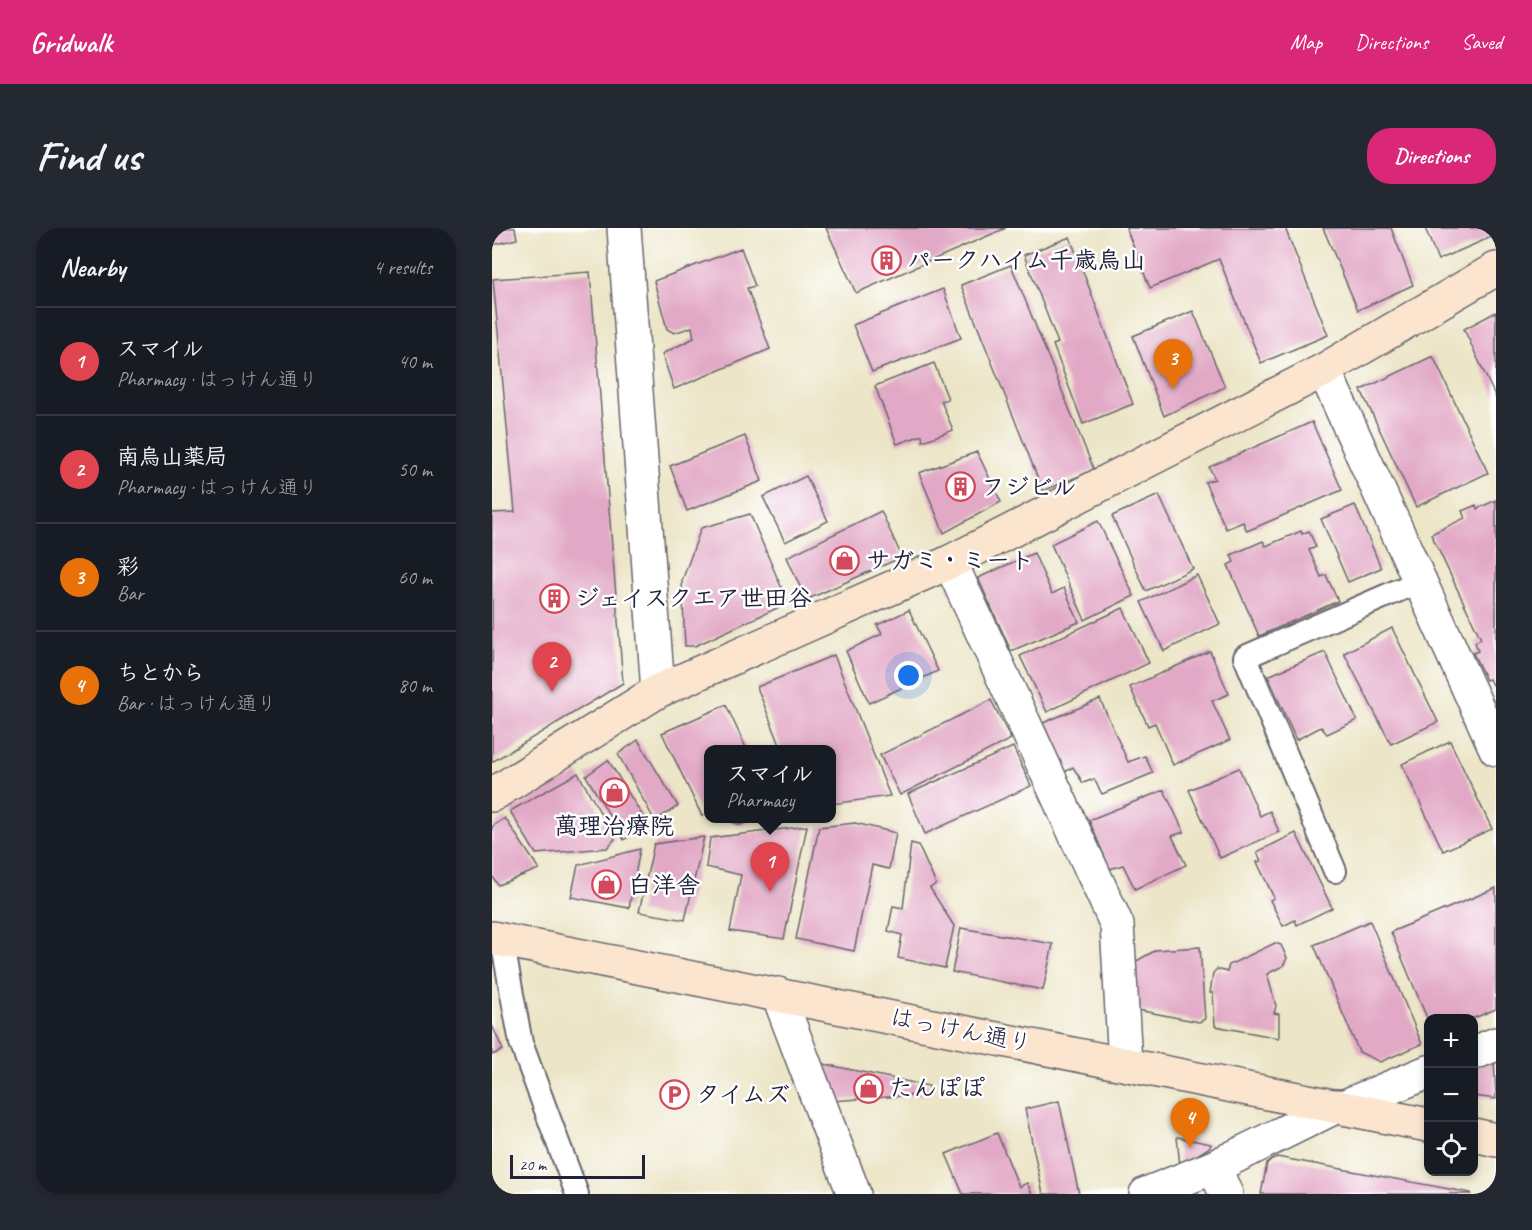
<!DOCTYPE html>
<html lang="en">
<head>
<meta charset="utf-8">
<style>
	:root { --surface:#171b24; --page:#242831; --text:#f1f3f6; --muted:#9ea1a6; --line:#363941; --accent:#db2777 }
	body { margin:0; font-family:Caveat,"Klee One",sans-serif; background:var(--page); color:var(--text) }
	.controls { position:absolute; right:18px; bottom:18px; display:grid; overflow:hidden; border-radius:12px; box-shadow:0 3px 9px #0003 }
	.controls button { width:54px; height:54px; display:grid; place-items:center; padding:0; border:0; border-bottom:2px solid var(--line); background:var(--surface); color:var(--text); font:30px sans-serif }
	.scale { position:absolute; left:18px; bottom:15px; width:135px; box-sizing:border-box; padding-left:6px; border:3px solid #22223b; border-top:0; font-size:16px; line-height:21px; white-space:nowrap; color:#22223b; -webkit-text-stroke:4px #fff; paint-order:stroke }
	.you { position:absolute; left:417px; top:448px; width:21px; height:21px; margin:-15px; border:4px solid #fff; border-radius:50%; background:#1a73e8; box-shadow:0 0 0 9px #1a73e833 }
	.badge { display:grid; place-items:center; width:39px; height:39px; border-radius:50%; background:var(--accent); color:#fff; font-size:20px; font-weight:700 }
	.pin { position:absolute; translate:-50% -50px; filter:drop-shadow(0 2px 3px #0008) }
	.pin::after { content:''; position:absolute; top:32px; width:21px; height:18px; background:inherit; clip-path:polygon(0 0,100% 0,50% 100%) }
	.popup { position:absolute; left:212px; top:517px; width:132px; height:78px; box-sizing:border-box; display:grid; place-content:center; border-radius:12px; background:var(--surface); filter:drop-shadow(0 2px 4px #0005); font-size:20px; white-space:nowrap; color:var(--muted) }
	.popup b { font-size:22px; color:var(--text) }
	.popup::after { content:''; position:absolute; left:50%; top:100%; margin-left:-12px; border:12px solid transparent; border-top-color:var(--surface) }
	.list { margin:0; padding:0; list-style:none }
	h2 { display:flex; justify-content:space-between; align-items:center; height:78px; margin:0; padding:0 24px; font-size:26px }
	h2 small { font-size:20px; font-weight:400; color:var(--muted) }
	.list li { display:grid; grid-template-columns:39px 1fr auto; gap:18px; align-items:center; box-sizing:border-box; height:108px; padding:0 24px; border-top:2px solid var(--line) }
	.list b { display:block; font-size:22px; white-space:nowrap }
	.list p { margin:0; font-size:20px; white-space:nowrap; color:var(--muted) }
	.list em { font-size:20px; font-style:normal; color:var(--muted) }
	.icon { flex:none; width:33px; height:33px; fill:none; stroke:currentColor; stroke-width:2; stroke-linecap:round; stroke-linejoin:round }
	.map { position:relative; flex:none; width:1004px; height:966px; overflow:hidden; border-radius:24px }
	header { display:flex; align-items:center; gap:36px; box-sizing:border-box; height:84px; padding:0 30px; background:var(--accent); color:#fff }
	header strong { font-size:28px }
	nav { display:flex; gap:33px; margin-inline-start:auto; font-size:21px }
	.intro { display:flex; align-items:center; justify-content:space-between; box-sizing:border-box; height:144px; padding:0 36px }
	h1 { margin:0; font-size:42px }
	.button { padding:15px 27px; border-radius:24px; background:var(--accent); color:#fff; font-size:21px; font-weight:700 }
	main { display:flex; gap:36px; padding:0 36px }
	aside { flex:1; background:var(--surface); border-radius:24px; box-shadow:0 3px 9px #0003 }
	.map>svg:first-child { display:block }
	.building { fill:#e2a9c6 }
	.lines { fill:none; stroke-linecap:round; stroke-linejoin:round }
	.lane-casing { stroke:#69666c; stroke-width:26 }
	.street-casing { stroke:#69666c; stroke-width:36 }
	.secondary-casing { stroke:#69666c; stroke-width:36 }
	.lane { stroke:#fff; stroke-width:22 }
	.street { stroke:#fff; stroke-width:33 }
	.secondary { stroke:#fbe5cf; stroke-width:33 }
	.labels { text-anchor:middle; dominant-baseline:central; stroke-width:5; stroke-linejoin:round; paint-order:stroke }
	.poi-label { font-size:24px; font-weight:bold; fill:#22223b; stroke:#fff; text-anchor:start }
	.street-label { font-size:24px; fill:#22223b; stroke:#fff }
</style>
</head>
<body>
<header>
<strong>Gridwalk</strong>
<nav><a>Map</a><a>Directions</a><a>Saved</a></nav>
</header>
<div class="intro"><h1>Find us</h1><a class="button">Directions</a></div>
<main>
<aside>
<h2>Nearby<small>4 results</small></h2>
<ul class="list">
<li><span class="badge" style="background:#e0444e">1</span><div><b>スマイル</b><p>Pharmacy · はっけん通り</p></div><em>40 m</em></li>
<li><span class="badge" style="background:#e0444e">2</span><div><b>南烏山薬局</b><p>Pharmacy · はっけん通り</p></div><em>50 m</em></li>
<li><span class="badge" style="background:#e8710a">3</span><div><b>彩</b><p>Bar</p></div><em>60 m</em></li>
<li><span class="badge" style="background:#e8710a">4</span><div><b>ちとから</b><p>Bar · はっけん通り</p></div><em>80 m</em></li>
</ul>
</aside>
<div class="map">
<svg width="1004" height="966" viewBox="0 0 1004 966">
	<rect width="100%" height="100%" fill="#fff"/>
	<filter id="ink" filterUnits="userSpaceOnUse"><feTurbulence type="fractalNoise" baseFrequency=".0167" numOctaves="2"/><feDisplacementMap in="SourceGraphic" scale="12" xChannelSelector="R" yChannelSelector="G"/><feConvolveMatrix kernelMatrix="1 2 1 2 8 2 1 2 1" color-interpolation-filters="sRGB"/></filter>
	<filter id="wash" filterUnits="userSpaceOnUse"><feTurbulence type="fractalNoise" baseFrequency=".008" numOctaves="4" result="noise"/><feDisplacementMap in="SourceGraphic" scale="24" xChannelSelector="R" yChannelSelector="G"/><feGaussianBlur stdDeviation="1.35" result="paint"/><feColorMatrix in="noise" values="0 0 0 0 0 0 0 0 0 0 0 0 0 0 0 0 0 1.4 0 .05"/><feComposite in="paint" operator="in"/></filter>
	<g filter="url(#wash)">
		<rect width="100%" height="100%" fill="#ece5c7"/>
		<g id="blocks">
			<!-- building -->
			<g class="building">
				<polygon points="0,0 23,0 25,11 0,17"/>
				<polygon points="334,0 514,0 364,65"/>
				<polygon points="634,0 793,0 836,107 769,135 727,31 658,60"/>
				<polygon points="831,0 899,0 921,57 866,82"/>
				<polygon points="933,0 1003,0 1004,7 946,32"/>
				<polygon points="578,9 641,176 591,196 561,117 566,115 532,27"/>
				<polygon points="249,20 263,58 255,60 278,121 182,161 170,126 202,110 200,99 182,105 175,101 162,53"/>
				<polygon points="519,37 602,242 551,263 469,57"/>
				<polygon points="98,44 131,455 0,534 0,285 23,284 1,51"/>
				<polygon points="451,61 469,110 380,144 361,97"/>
				<polygon points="701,83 733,159 672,188 641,108"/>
				<polygon points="1004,84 1004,170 972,101"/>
				<polygon points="941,128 996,245 924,279 869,162"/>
				<polygon points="442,135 456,171 449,173 461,202 431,213 430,207 405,216 383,158"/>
				<polygon points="820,194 850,262 755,303 751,294 734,301 713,254 723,251 717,239"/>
				<polygon points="253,208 270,253 195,283 178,238"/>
				<polygon points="485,224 509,274 452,305 427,245"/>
				<polygon points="314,248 336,293 293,314 271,269"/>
				<polygon points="667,267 701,341 654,363 620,288"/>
				<polygon points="1004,272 1004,455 1000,457 997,451 994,452 981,425 986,423 983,414 989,411 939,306 973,290 970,283 984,277 985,281"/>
				<polygon points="863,277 889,340 856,354 829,291"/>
				<polygon points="389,283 410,329 314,372 295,329"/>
				<polygon points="258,286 296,375 203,418 193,418 190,353 209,300"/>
				<polygon points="606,293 642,368 593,392 559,316"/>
				<polygon points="809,303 810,306 817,303 824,319 817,322 829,349 834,347 846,373 767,408 736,337 742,334 739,327 771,313 774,318"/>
				<polygon points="542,325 560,366 572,360 587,394 519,423 486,350"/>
				<polygon points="705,347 728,396 672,423 649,374"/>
				<polygon points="631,380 657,435 555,484 528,428"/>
				<polygon points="417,382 446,443 377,475 354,423 390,406 385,397"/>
				<polygon points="900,400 946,494 899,516 852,425"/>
				<polygon points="718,423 737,466 720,473 738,512 681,537 663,495 656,498 638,459"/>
				<polygon points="833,424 865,492 835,506 829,499 804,512 776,448"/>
				<polygon points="342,427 398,568 340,576 340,522 290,522 265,459"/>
				<polygon points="608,471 636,534 653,528 661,545 610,566 602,551 591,555 581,539 573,544 551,495"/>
				<polygon points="499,472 519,511 408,567 388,527"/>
				<polygon points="234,477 255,522 216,522 216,586 210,588 170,505"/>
				<polygon points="146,512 186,578 163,593 126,526"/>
				<polygon points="958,513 1000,601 951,623 910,536"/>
				<polygon points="521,519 539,558 433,606 416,566"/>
				<polygon points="116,532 155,595 132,612 94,548"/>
				<polygon points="747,540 768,588 778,583 787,604 728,630 697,562"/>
				<polygon points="86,545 123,611 115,620 44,626 18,583"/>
				<polygon points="672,562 692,604 680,608 694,637 643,661 631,637 618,641 597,592"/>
				<polygon points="13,590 47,641 6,657 0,648 0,599"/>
				<polygon points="229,590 263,590 249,597"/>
				<polygon points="363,595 404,605 397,641 380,637 362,723 304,711 327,599"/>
				<polygon points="315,598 292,711 238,703 249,647 214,639 218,610"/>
				<polygon points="804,605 840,680 805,697 803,692 791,698 778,672 782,670 765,634 769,633 765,624"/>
				<polygon points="212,609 193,692 147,684 162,616"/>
				<polygon points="419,615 426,617 444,656 438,660 462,698 453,740 406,730 410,707 396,703 401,678 411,680"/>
				<polygon points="148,621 137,680 79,669 86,637"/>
				<polygon points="1004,660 1004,781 982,790 935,790 899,704"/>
				<polygon points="878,693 930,816 888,834 867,824 822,717"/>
				<polygon points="469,700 561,716 551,762 460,744"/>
				<polygon points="783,715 789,717 795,730 791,738 775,746 784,778 782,785 787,786 787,810 723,798 721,765 718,765 721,745 725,741 735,744 737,737"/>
				<polygon points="708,719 713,791 707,794 646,782 641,735 664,722"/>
				<polygon points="0,797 11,822 0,827"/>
				<polygon points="1002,831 1004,871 982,868 982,839"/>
				<polygon points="327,835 437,858 438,866 339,873"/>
				<polygon points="567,873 587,966 551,966 533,881"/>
				<polygon points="505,905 527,959 535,955 540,966 471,966 454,926"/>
				<polygon points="685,909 719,916 718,919 688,938"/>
				<polygon points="785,929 979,965 979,966 769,966 775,935"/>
			</g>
		</g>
	</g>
	<g filter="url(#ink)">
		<use href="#blocks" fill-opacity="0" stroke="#69666c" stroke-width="1.5"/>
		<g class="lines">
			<defs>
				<g id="lane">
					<polyline points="843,643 753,429 928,353"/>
					<polyline points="10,712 29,815 85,966"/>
				</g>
				<g id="street">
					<polyline points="132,0 166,463"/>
					<polyline points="832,142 1004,521"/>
					<polyline points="458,334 625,697 633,835"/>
					<polyline points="286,766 362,966"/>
					<polyline points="982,825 1004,816"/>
					<polyline points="853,878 936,844"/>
					<polyline points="654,966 722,939"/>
					<polyline points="734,966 722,939 845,878"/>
				</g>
				<g id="secondary">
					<polyline points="0,567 166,463 458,334 832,142 1004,41"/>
					<polyline points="0,710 936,897"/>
					<polyline points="982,907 1004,912"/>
				</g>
			</defs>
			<!-- lane casing -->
			<use href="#lane" class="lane-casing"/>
			<!-- street casing -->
			<use href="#street" class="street-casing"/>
			<!-- secondary casing -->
			<use href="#secondary" class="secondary-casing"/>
			<!-- lane -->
			<use href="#lane" class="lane"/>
			<!-- street -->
			<use href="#street" class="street"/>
			<!-- secondary -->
			<use href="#secondary" class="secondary"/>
		</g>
	</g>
	<!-- icons -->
	<defs>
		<symbol id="building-ring" viewBox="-11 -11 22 22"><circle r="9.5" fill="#fff" stroke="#d1495b" stroke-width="1.5"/><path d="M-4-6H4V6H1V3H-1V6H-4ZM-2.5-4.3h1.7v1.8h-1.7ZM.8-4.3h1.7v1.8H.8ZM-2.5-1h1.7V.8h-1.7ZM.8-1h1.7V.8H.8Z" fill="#d1495b"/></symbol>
		<symbol id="shop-ring" viewBox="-11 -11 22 22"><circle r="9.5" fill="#fff" stroke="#d1495b" stroke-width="1.5"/><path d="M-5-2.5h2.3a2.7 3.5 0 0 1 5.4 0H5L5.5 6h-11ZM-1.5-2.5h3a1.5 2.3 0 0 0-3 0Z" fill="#d1495b"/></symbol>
		<symbol id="parking-ring" viewBox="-11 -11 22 22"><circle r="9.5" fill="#fff" stroke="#d1495b" stroke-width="1.5"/><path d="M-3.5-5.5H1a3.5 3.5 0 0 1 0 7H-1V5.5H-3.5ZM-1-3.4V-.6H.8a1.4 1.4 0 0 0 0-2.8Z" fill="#d1495b"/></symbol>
	</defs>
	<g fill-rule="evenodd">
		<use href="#building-ring" x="378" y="16" width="33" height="33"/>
		<use href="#building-ring" x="452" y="242" width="33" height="33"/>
		<use href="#shop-ring" x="336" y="316" width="33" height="33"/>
		<use href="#building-ring" x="46" y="354" width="33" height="33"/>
		<use href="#shop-ring" x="106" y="548" width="33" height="33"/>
		<use href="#shop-ring" x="98" y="640" width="33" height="33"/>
		<use href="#shop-ring" x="360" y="844" width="33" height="33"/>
		<use href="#parking-ring" x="166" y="850" width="33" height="33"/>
	</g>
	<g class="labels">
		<!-- poi labels -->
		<g class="poi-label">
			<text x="415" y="32">パークハイム千歳烏山</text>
			<text x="489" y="259">フジビル</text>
			<text x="374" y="332">サガミ・ミート</text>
			<text x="83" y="370">ジェイスクエア世田谷</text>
			<text x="122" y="598" text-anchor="middle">萬理治療院</text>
			<text x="136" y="657">白洋舎</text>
			<text x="397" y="860">たんぽぽ</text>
			<text x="204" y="866">タイムズ</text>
		</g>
		<!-- street labels -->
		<g class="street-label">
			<text transform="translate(469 802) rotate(11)">はっけん通り</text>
		</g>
	</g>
</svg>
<div class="controls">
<button>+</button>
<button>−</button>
<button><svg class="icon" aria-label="locate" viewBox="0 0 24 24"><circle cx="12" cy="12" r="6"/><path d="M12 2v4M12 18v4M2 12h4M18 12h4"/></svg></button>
</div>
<div class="scale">20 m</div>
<div class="you"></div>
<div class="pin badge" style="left:278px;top:664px;background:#e0444e">1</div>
<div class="popup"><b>スマイル</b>Pharmacy</div>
<div class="pin badge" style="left:60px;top:464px;background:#e0444e">2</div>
<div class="pin badge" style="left:681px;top:161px;background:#e8710a">3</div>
<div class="pin badge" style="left:698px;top:920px;background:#e8710a">4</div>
</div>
</main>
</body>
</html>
